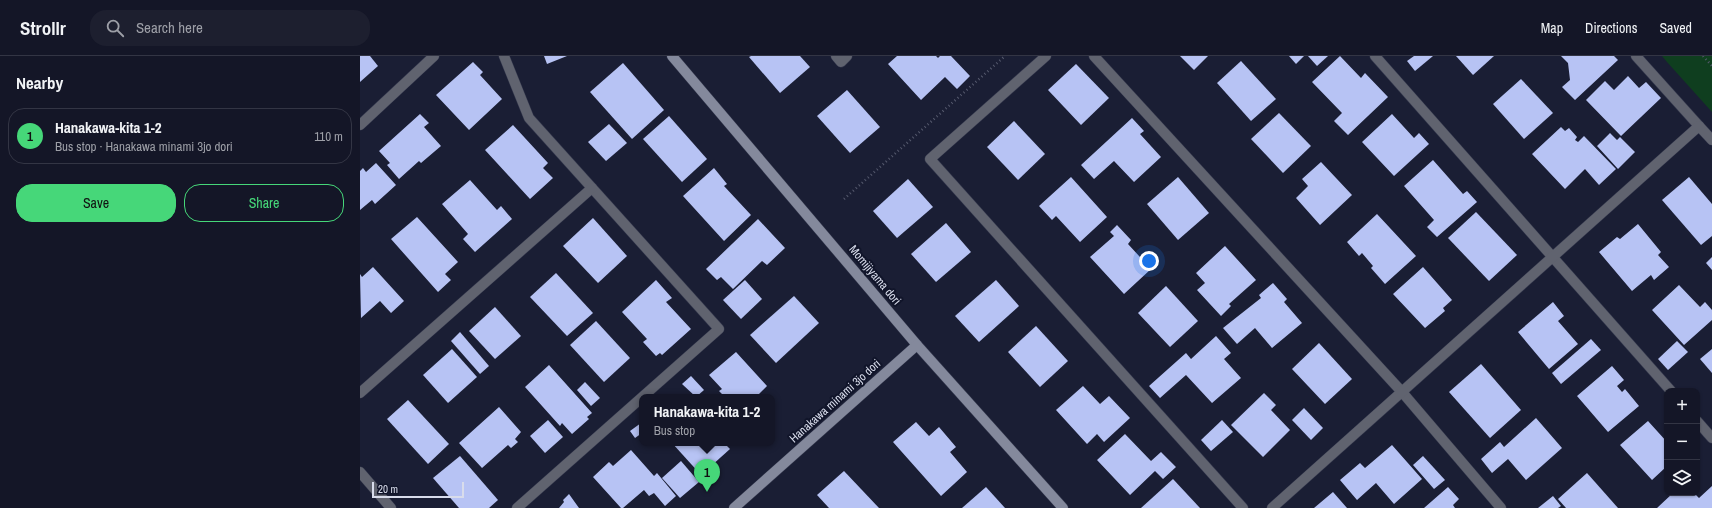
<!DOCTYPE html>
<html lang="en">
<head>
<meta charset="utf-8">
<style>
	:root { --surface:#141627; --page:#1d1f2f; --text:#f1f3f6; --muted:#9d9fa7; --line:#333544; --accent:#46d779 }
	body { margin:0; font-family:"Archivo Narrow",sans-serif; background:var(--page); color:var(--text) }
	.controls { position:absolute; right:12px; bottom:12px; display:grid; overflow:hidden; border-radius:8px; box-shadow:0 1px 3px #0004 }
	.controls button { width:36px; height:36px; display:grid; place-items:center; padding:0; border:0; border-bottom:1px solid var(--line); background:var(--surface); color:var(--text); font:20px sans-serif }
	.scale { position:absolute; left:12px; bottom:10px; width:92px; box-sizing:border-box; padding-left:4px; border:2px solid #d8dceb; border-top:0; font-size:11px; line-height:14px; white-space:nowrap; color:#d8dceb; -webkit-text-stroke:3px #11152a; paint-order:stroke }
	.you { position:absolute; left:789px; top:205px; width:14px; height:14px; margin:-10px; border:3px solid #fff; border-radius:50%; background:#1a73e8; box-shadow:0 0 0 6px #1a73e833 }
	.badge { display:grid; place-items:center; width:26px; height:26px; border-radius:50%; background:var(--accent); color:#111; font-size:13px; font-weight:700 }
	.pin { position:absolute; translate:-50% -33px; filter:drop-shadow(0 1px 2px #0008) }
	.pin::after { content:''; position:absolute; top:21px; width:14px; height:12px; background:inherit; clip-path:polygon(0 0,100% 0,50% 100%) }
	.popup { position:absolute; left:279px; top:338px; width:136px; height:52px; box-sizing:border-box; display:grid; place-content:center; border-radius:8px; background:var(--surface); filter:drop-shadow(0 1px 3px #0005); font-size:13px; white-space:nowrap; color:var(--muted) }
	.popup b { font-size:15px; color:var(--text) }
	.popup::after { content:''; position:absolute; left:50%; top:100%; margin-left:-8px; border:8px solid transparent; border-top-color:var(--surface) }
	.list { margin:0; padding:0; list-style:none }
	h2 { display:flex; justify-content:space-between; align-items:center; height:52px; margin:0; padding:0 16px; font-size:17px }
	h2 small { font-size:13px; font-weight:400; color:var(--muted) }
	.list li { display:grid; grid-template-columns:26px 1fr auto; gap:12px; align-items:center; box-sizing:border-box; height:56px; margin:0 8px 8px; padding:0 8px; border:1px solid var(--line); border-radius:16px }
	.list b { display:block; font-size:15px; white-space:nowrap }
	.list p { margin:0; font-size:13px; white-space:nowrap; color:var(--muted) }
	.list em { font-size:13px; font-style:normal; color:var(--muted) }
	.actions { display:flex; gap:8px; padding:12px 16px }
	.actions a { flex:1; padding:9px 0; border:1px solid var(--accent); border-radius:16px; text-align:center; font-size:14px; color:var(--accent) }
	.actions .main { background:var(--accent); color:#111 }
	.icon { flex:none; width:22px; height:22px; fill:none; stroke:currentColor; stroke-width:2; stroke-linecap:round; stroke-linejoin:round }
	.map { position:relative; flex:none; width:1352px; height:452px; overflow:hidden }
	header { display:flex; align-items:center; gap:24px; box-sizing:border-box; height:56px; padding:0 20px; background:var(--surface); border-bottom:1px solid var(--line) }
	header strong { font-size:19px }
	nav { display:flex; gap:22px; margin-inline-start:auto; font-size:14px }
	.search { width:280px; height:36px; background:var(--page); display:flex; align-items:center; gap:10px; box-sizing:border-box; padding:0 14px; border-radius:16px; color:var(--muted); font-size:15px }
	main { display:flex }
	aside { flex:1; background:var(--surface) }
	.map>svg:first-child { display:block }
	.green { fill:#0f3e1f }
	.building { fill:#b7c3f4 }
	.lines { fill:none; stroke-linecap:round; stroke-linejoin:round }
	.street-casing { stroke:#35394e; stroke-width:11 }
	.secondary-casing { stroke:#35394e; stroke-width:11 }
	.path { stroke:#565a6e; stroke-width:2.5; stroke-dasharray:1 3; stroke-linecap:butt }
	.street { stroke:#60636f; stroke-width:10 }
	.secondary { stroke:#84899c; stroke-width:10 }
	.labels { text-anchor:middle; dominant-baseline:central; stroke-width:4; stroke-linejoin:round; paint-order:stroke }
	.street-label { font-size:12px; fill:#d8dceb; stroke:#11152a }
</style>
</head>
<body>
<header>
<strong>Strollr</strong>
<div class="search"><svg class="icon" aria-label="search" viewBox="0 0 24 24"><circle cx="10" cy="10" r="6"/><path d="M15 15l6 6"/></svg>Search here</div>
<nav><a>Map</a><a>Directions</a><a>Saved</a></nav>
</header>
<main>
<aside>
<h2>Nearby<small></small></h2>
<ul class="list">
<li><span class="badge">1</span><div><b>Hanakawa-kita 1-2</b><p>Bus stop · Hanakawa minami 3jo dori</p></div><em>110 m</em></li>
</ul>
<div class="actions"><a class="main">Save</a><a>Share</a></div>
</aside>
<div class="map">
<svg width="1352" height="452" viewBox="0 0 1352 452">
	<rect width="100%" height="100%" fill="#1a1e34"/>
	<!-- green -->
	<polygon class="green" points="1302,0 1352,0 1352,56 1307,6"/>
	<!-- building -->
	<g class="building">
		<polygon points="0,0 10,0 18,10 0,26"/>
		<polygon points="184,0 207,0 187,8"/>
		<polygon points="391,0 440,0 450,11 420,37 389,1"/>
		<polygon points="537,0 576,0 578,2 580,0 591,0 610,20 597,33 585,21 561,44 528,8"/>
		<polygon points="820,0 848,0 834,14"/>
		<polygon points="929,0 944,0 936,8"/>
		<polygon points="948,0 968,0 957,10"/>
		<polygon points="980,0 1001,22 1005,17 1028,41 988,79 974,65 982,57 952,26"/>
		<polygon points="1054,0 1073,0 1055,15 1047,5"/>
		<polygon points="1096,0 1134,0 1113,19"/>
		<polygon points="1201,0 1254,0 1258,4 1215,44 1202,31 1210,24 1208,7"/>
		<polygon points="881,5 916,43 891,65 857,27"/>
		<polygon points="113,6 123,16 120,19 142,43 109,74 76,39"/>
		<polygon points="263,7 304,54 272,83 230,36"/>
		<polygon points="716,8 749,42 721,69 688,34"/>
		<polygon points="1268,20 1279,32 1286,26 1301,42 1261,80 1226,44 1245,25 1254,34"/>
		<polygon points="1161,23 1193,57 1164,83 1133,48"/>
		<polygon points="487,34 520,71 490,97 457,60"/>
		<polygon points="919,57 951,90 923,117 891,83"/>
		<polygon points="60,58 69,67 64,71 81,90 61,107 59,105 39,123 27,109 30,107 19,95"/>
		<polygon points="1032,58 1054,82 1059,77 1069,88 1034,120 1002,86"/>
		<polygon points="309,60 347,103 322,126 283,83"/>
		<polygon points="772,62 784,75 780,78 801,101 774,126 754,105 734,123 721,109"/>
		<polygon points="654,65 685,98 658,124 627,91"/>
		<polygon points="249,68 267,87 246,105 228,86"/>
		<polygon points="153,69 188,107 183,112 193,122 170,143 125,94"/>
		<polygon points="1201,71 1205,75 1209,72 1217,81 1215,84 1218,86 1224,80 1256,113 1239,129 1225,113 1205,133 1172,98"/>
		<polygon points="1250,77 1257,84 1260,81 1275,96 1258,113 1237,90"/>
		<polygon points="1073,104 1103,138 1107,135 1117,146 1077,181 1067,171 1074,164 1044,130"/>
		<polygon points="961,106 992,139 960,169 936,142 948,130 942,123"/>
		<polygon points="16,107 36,129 15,148 12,144 0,154 0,115 3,112 6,116"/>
		<polygon points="354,112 367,128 364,130 391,159 364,185 323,140"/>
		<polygon points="711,121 747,161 720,186 696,160 692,164 679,150"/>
		<polygon points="818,121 849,157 818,184 787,148"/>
		<polygon points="1329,121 1352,148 1352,180 1341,189 1302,144"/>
		<polygon points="548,123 573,151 537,182 513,155"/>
		<polygon points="110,124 137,154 141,150 152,163 115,196 103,183 108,178 82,148"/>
		<polygon points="1116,156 1157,199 1129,225 1088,182"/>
		<polygon points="1017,158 1056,200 1025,228 1011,212 1013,210 1002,197 999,200 987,186"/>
		<polygon points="57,161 98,206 85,218 91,224 78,236 31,183"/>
		<polygon points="233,162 267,200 238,227 203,190"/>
		<polygon points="398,163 425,192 407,209 402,205 373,233 361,221 357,224 346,213"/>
		<polygon points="586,167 611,196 576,226 551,198"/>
		<polygon points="1278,168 1301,196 1298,199 1309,211 1294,224 1291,219 1272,235 1239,196 1257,181 1260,183"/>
		<polygon points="757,169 771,184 768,188 791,213 764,238 730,201 754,180 750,176"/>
		<polygon points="865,190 896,224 869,248 871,250 861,260 837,234 845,227 836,217"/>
		<polygon points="1352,201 1352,214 1346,207"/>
		<polygon points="13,211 44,245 31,257 20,245 1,262 0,218 2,221"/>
		<polygon points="1063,211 1092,244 1083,252 1085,255 1065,272 1033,238"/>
		<polygon points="196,217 233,257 207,280 170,241"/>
		<polygon points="296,224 312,242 306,246 331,273 302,299 300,297 296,300 283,286 287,283 262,256"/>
		<polygon points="385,224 402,243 381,263 363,244"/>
		<polygon points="636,224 659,250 619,286 595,260"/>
		<polygon points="913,227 927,243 924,246 942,267 912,292 895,272 877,288 863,272 901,242 899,239"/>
		<polygon points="1319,229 1340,251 1345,246 1352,254 1352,264 1324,289 1292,254"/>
		<polygon points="806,230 838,265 810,291 778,257"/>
		<polygon points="434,240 459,267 416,307 390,279"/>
		<polygon points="1193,246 1204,260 1198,265 1218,288 1189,313 1158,276"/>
		<polygon points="135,251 161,280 135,303 109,275"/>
		<polygon points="236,265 270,302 244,326 210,289"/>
		<polygon points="676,270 708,305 680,331 648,296"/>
		<polygon points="100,276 129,310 120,318 91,285"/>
		<polygon points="856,280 871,297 864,303 881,322 852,347 826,319 800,342 789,330 826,297 831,303"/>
		<polygon points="1231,283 1241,294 1201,328 1192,317"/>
		<polygon points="1317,285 1328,296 1308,314 1298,303"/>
		<polygon points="959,287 992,323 965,348 932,313"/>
		<polygon points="92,293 117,321 88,347 63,319"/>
		<polygon points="1352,293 1352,317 1340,303"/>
		<polygon points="376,296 407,330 396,341 365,341 359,335 362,333 349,319"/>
		<polygon points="1121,308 1161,354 1130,382 1089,336"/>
		<polygon points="189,309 232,357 227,361 229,363 212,378 202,367 200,370 165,331"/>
		<polygon points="1252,310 1264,324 1257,330 1262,336 1265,333 1279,350 1248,376 1217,340"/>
		<polygon points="331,320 344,334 336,341 322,328"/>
		<polygon points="225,326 240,342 231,350 217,334"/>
		<polygon points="723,330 740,348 749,340 770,362 744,386 737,378 727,388 696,354"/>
		<polygon points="904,337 916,349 911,354 930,374 903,401 871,369"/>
		<polygon points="48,344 89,388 68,408 27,363"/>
		<polygon points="139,351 161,376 155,383 158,386 151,392 148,389 122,412 99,387"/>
		<polygon points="944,352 963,372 951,384 932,364"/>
		<polygon points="1176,362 1202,392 1166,424 1148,403 1132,417 1121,403 1140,386 1144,391"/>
		<polygon points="188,364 203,381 185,397 170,380"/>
		<polygon points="862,364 873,376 851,395 841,384"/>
		<polygon points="1288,365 1307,386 1307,413 1306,411 1292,424 1260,389"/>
		<polygon points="556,366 569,380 579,371 596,391 590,396 607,416 581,440 533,386"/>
		<polygon points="281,367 282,377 275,382 270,375"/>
		<polygon points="765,378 791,405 801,396 816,411 803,423 795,415 770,439 737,404"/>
		<polygon points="312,387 364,387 370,393 341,419"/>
		<polygon points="1032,389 1062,423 1034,448 1016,427 997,444 980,424 1000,407 1005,412"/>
		<polygon points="271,394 294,420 297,417 316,440 305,450 294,437 289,440 284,434 263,452 261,452 233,421 249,406 253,410"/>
		<polygon points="100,400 138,444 129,452 99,452 73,422"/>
		<polygon points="1063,400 1085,424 1074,433 1053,409"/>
		<polygon points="321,405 339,426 320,442 302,422"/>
		<polygon points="484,415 519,452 469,452 457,439"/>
		<polygon points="1227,417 1258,452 1206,452 1198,443"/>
		<polygon points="813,423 840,452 781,452"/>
		<polygon points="1352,430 1352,452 1297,452 1313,437 1334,437 1339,442"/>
		<polygon points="626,431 645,452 602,452"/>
		<polygon points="1088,431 1099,443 1093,449 1095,452 1064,452"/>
		<polygon points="973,436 987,452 954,452"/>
		<polygon points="209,438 219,452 199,452 204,446 203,444"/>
		<polygon points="1193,440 1201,450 1198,452 1178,452"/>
	</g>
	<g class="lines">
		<defs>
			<g id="street">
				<polyline points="144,0 169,62 359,273 157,452"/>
				<polyline points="476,0 481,6 487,0"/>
				<polyline points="686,0 570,103 883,452"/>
				<polyline points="734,0 1042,336 1141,452"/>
				<polyline points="1015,0 1311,335"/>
				<polyline points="1276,0 1339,70"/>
				<polyline points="0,69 74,0"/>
				<polyline points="0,337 232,132"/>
				<polyline points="1337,365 1352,382"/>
				<polyline points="0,416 31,452"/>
				<polyline points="912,452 1339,70 1352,84"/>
			</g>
			<g id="secondary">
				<polyline points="312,0 557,289 703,452"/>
				<polyline points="374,452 557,289"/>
			</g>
		</defs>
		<!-- street casing -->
		<use href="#street" class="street-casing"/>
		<!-- secondary casing -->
		<use href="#secondary" class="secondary-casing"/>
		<!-- path -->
		<g class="path">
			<polyline points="1343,0 1352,10"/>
			<polyline points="484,143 645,0"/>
		</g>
		<!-- street -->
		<use href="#street" class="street"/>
		<!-- secondary -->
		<use href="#secondary" class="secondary"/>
	</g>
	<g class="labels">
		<!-- street labels -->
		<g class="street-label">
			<text transform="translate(515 219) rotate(50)">Momijiyama dori</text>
			<text transform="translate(475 345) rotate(-42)">Hanakawa minami 3jo dori</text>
		</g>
	</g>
</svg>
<div class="controls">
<button>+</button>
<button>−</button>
<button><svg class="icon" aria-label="layers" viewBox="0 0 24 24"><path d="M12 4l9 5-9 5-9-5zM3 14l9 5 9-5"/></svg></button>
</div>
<div class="scale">20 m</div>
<div class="you"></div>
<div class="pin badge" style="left:347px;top:436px">1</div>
<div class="popup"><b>Hanakawa-kita 1-2</b>Bus stop</div>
</div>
</main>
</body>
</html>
